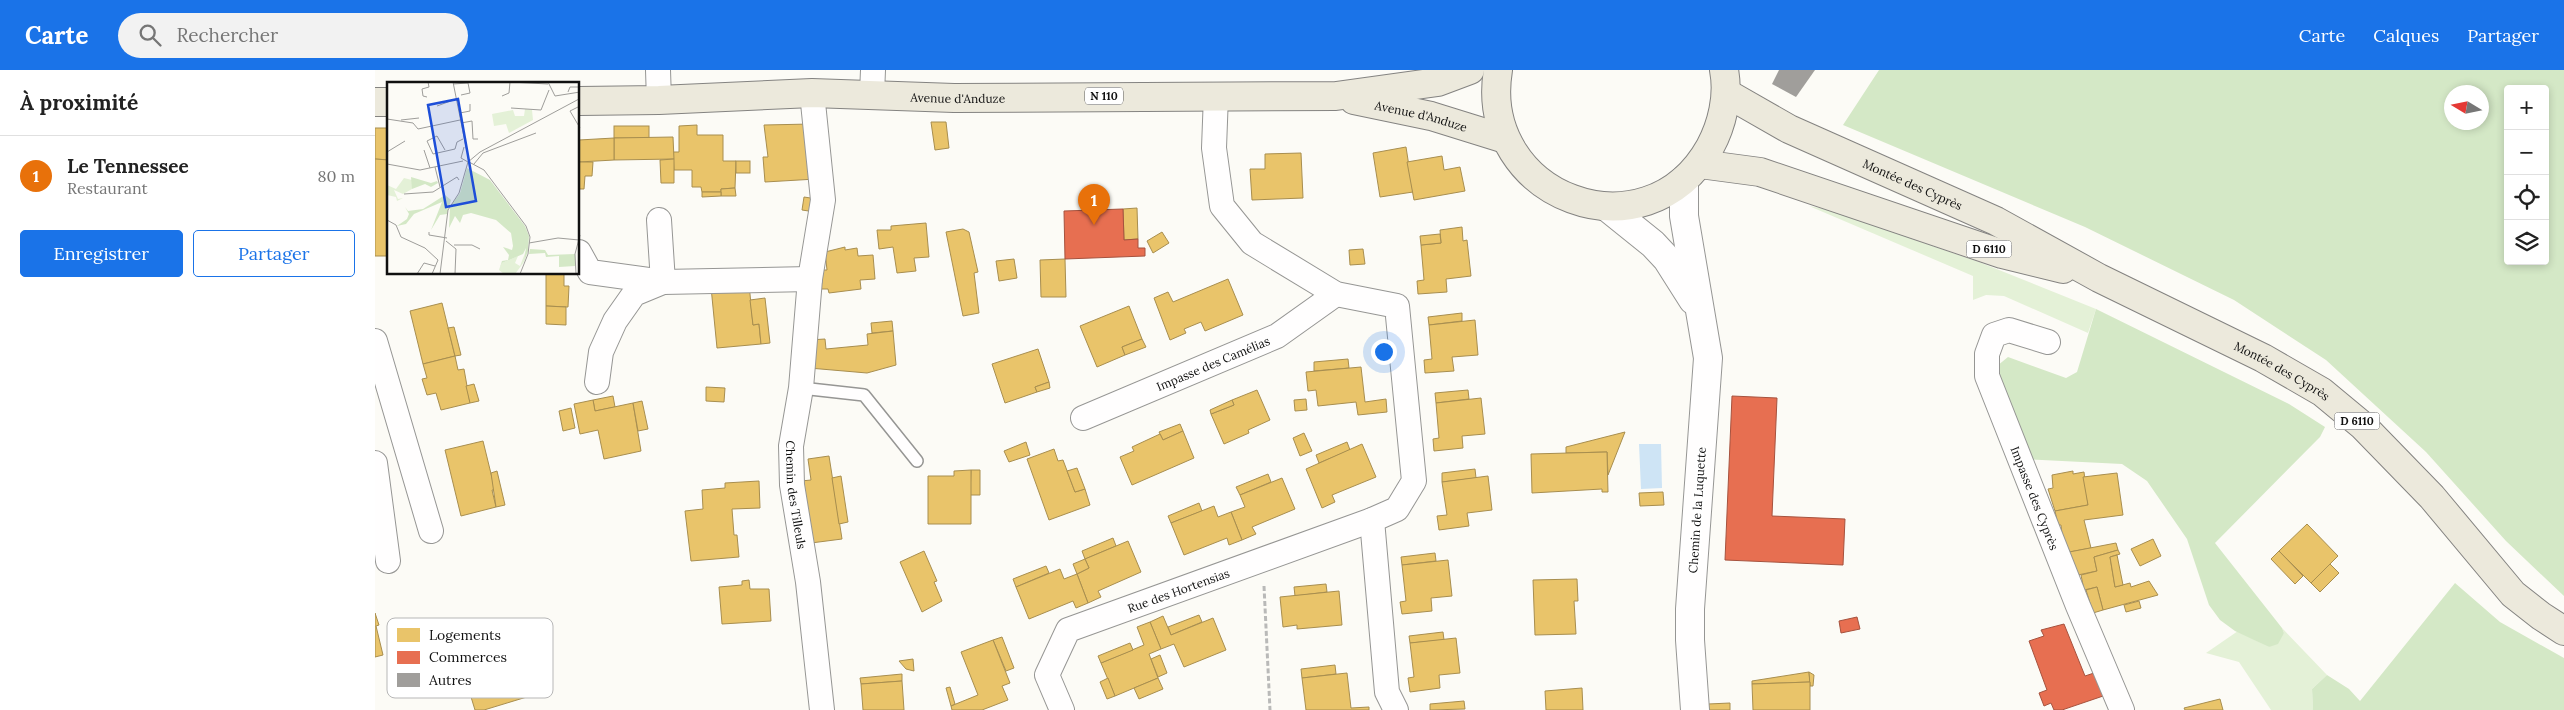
<!DOCTYPE html>
<html lang="fr">
<head>
<meta charset="utf-8">
<style>
	:root { --surface:#fff; --page:#f2f2f2; --text:#222; --muted:#767676; --line:#e0e0e0; --accent:#1a73e8 }
	body { margin:0; font-family:Lora,serif; background:var(--page); color:var(--text) }
	.controls { position:absolute; right:15px; top:15px; display:grid; overflow:hidden; border-radius:5px; box-shadow:0 2px 8px #0003 }
	.controls button { width:45px; height:45px; display:grid; place-items:center; padding:0; border:0; border-bottom:1px solid var(--line); background:var(--surface); color:var(--text); font:25px sans-serif }
	.compass { position:absolute; left:2069px; top:15px; width:45px; height:45px; border-radius:50%; background:var(--surface); box-shadow:0 2px 8px #0003; rotate:280deg }
	.you { position:absolute; left:1008px; top:281px; width:18px; height:18px; margin:-12px; border:4px solid #fff; border-radius:50%; background:#1a73e8; box-shadow:0 0 0 8px #1a73e833 }
	.badge { display:grid; place-items:center; width:32px; height:32px; border-radius:50%; background:var(--accent); color:#fff; font-size:16px; font-weight:700 }
	.pin { position:absolute; translate:-50% -41px; filter:drop-shadow(0 1px 2px #0008) }
	.pin::after { content:''; position:absolute; top:26px; width:18px; height:15px; background:inherit; clip-path:polygon(0 0,100% 0,50% 100%) }
	.list { margin:0; padding:0; list-style:none }
	h2 { display:flex; justify-content:space-between; align-items:center; height:65px; margin:0; padding:0 20px; font-size:21px }
	h2 small { font-size:16px; font-weight:400; color:var(--muted) }
	.list li { display:grid; grid-template-columns:32px 1fr auto; gap:15px; align-items:center; box-sizing:border-box; height:80px; padding:0 20px; border-top:1px solid var(--line) }
	.list b { display:block; font-size:19px; white-space:nowrap }
	.list p { margin:0; font-size:16px; white-space:nowrap; color:var(--muted) }
	.list em { font-size:16px; font-style:normal; color:var(--muted) }
	.actions { display:flex; gap:10px; padding:15px 20px }
	.actions a { flex:1; padding:11px 0; border:1px solid var(--accent); border-radius:5px; text-align:center; font-size:18px; color:var(--accent) }
	.actions .main { background:var(--accent); color:#fff }
	.icon { flex:none; width:28px; height:28px; fill:none; stroke:currentColor; stroke-width:2; stroke-linecap:round; stroke-linejoin:round }
	.map { position:relative; flex:none; width:2189px; height:640px; overflow:hidden }
	header { display:flex; align-items:center; gap:30px; box-sizing:border-box; height:70px; padding:0 25px; background:var(--accent); color:#fff }
	header strong { font-size:24px }
	nav { display:flex; gap:28px; margin-inline-start:auto; font-size:18px }
	.search { width:350px; height:45px; background:var(--page); display:flex; align-items:center; gap:12px; box-sizing:border-box; padding:0 18px; border-radius:28px; color:var(--muted); font-size:19px }
	main { display:flex }
	aside { flex:1; background:var(--surface) }
	.map>svg:first-child { display:block }
	.green { fill:#e4f1d7 }
	.forest { fill:#d4e8c6; fill-rule:evenodd }
	.water { fill:#cee4f5 }
	.homes { fill:#e9c46a; stroke:#a88e4f }
	.shops { fill:#e76f51; stroke:#a6523e }
	.building { fill:#a09e9b }
	.lines { fill:none; stroke-linecap:round; stroke-linejoin:round }
	.service-casing { stroke:#969694; stroke-width:14 }
	.minor-casing { stroke:#969694; stroke-width:26 }
	.tertiary-casing { stroke:#969694; stroke-width:30 }
	.primary-casing { stroke:#848381; stroke-width:30 }
	.path { stroke:#b9b9b8; stroke-width:3; stroke-dasharray:5 2.5; stroke-linecap:butt }
	.service { stroke:#fffefe; stroke-width:11 }
	.minor { stroke:#fffefe; stroke-width:24 }
	.tertiary { stroke:#fffefe; stroke-width:28 }
	.primary { stroke:#ece9dc; stroke-width:28 }
	.labels { text-anchor:middle; dominant-baseline:central; stroke-width:5; stroke-linejoin:round; paint-order:stroke }
	.shield { fill:#fff; stroke:#585858; stroke-width:1 }
	.shield-label { font-size:11px; font-weight:bold; fill:#101010 }
	.street-label { font-size:12px; fill:#101010; stroke:#fff }
	.inset-road { fill:none; stroke:#9e9d9a; stroke-width:1 }
	.view { fill:#1d4ed8; fill-opacity:0.15; stroke:#1d4ed8; stroke-width:2.5 }
	.inset-edge { fill:none; stroke:#101010; stroke-width:2.5 }
	.key { fill:#fff; stroke:#b7b7b7; stroke-width:1 }
	.key-label { font-size:14px; fill:#101010 }
</style>
</head>
<body>
<header>
<strong>Carte</strong>
<div class="search"><svg class="icon" aria-label="search" viewBox="0 0 24 24"><circle cx="10" cy="10" r="6"/><path d="M15 15l6 6"/></svg>Rechercher</div>
<nav><a>Carte</a><a>Calques</a><a>Partager</a></nav>
</header>
<main>
<aside>
<h2>À proximité<small></small></h2>
<ul class="list">
<li><span class="badge" style="background:#e8710a">1</span><div><b>Le Tennessee</b><p>Restaurant</p></div><em>80 m</em></li>
</ul>
<div class="actions"><a class="main">Enregistrer</a><a>Partager</a></div>
</aside>
<div class="map">
<svg width="2189" height="640" viewBox="0 0 2189 640">
	<rect width="100%" height="100%" fill="#fcfbf6"/>
	<!-- green -->
	<g class="green">
		<polygon points="1434,136 1450,139 1604,192 1721,239 1713,263 1629,226 1611,225 1598,230 1598,206"/>
		<polygon points="1907,558 1952,605 1937,619 1938,640 1896,640 1864,592 1831,583 1863,561 1894,577 1909,563"/>
	</g>
	<!-- forest -->
	<g class="forest">
		<path d="M1504,0H2189V526L2131,471L2051,382L1951,290L1859,230L1710,157L1468,55ZM2133,19H2170V191H2133ZM2076,22H2106V52H2076Z"/>
		<polygon points="1721,239 1914,334 1950,357 1945,367 1840,473 1907,558 1909,563 1903,574 1894,577 1860,561 1845,550 1834,535 1812,469 1772,411 1747,394 1649,389 1621,317 1622,296 1633,287 1691,308 1702,302"/>
		<polygon points="2080,513 2125,552 2189,588 2189,640 1938,640 1937,619 1952,605 1974,619 1985,631"/>
	</g>
	<!-- water -->
	<polygon class="water" points="1264,374 1286,374 1287,418 1266,419"/>
	<!-- homes -->
	<g class="homes">
		<polygon points="556,52 571,52 574,78 560,80"/>
		<polygon points="436,54 441,109 390,112 388,87 393,87 389,55"/>
		<polygon points="322,55 322,65 348,65 348,91 361,91 360,118 346,119 346,122 327,122 326,117 317,117 317,100 299,100 298,82 304,82 304,56"/>
		<rect x="239" y="56" width="35" height="12"/>
		<polygon points="0,58 14,58 14,90 0,89"/>
		<polygon points="298,67 299,89 239,90 239,68"/>
		<polygon points="239,68 239,90 204,92 204,70"/>
		<polygon points="1031,77 1038,122 1005,127 998,83"/>
		<polygon points="926,83 928,128 877,130 875,99 890,99 890,84"/>
		<polygon points="1067,86 1069,100 1085,97 1090,121 1039,130 1032,92"/>
		<polygon points="0,89 14,90 14,186 0,186"/>
		<polygon points="299,89 299,113 286,113 285,90"/>
		<rect x="361" y="91" width="14" height="12"/>
		<polygon points="204,92 218,92 217,106 210,106 209,119 204,119"/>
		<polygon points="360,118 361,126 346,126 346,119"/>
		<polygon points="327,122 346,122 346,126 327,127"/>
		<polygon points="429,127 442,129 440,142 427,140"/>
		<polygon points="762,138 763,169 749,170 748,139"/>
		<polygon points="551,153 554,187 539,188 541,201 522,203 518,177 504,179 502,160 516,160 516,156"/>
		<polygon points="1087,157 1088,171 1092,170 1096,206 1071,209 1072,222 1043,224 1042,211 1049,210 1046,175 1066,173 1065,160"/>
		<polygon points="588,159 594,162 603,202 599,203 604,243 588,246 571,162"/>
		<polygon points="787,162 794,173 778,183 772,171"/>
		<polygon points="1065,164 1066,173 1046,175 1045,166"/>
		<polygon points="470,177 470,180 482,178 483,186 498,185 500,209 485,210 486,219 454,223 453,219 441,219 442,200 452,200 450,182"/>
		<polygon points="988,179 990,194 975,195 974,180"/>
		<polygon points="639,189 642,208 624,211 621,191"/>
		<polygon points="690,189 691,227 666,227 665,190"/>
		<polygon points="171,204 189,204 189,216 194,216 193,237 171,236"/>
		<polygon points="853,209 868,245 830,261 826,252 809,259 811,263 795,270 779,228 793,222 798,232"/>
		<polygon points="374,214 378,255 384,254 386,274 342,278 336,217"/>
		<polygon points="390,228 395,273 386,274 384,254 378,255 375,230"/>
		<polygon points="67,233 80,286 48,294 35,241"/>
		<polygon points="171,236 191,237 191,255 171,254"/>
		<polygon points="754,236 767,269 747,277 750,285 722,297 705,256"/>
		<polygon points="1087,243 1087,251 1054,255 1053,247"/>
		<polygon points="1100,250 1103,285 1077,287 1079,301 1050,303 1049,290 1057,289 1054,255"/>
		<polygon points="517,251 518,261 497,263 496,253"/>
		<polygon points="79,257 86,285 80,286 73,258"/>
		<polygon points="518,261 521,295 492,303 434,298 434,270 450,269 451,279 493,275 492,264"/>
		<polygon points="767,269 771,277 750,285 747,277"/>
		<polygon points="663,279 674,312 660,317 662,322 630,333 617,294"/>
		<polygon points="80,286 83,300 89,299 95,333 66,340 61,323 52,325 47,309 52,308 48,294"/>
		<polygon points="973,289 974,298 939,301 939,292"/>
		<polygon points="986,297 990,332 1011,329 1012,342 983,345 981,332 943,336 941,320 933,321 931,302"/>
		<polygon points="674,312 675,318 662,322 660,317"/>
		<polygon points="99,314 104,331 95,333 91,316"/>
		<polygon points="331,317 350,318 349,332 331,331"/>
		<polygon points="882,320 895,350 873,360 874,363 849,374 836,344 859,335 857,330"/>
		<polygon points="1093,320 1094,329 1061,333 1060,323"/>
		<polygon points="238,326 240,337 220,341 218,330"/>
		<polygon points="1106,328 1110,364 1087,366 1088,378 1059,381 1058,369 1064,368 1061,333"/>
		<polygon points="931,329 932,340 920,341 919,330"/>
		<polygon points="218,330 220,341 258,333 266,381 229,389 223,360 205,364 199,334"/>
		<polygon points="857,330 859,335 836,344 835,340"/>
		<polygon points="267,331 273,359 263,361 258,333"/>
		<polygon points="196,338 200,358 188,361 184,341"/>
		<polygon points="805,354 808,361 788,370 784,362"/>
		<polygon points="808,361 819,388 757,415 745,387 759,381 757,377 785,364 788,370"/>
		<polygon points="1250,362 1233,405 1232,382 1191,383 1191,377"/>
		<polygon points="929,363 937,381 925,386 918,368"/>
		<polygon points="108,371 120,420 117,420 121,437 86,446 70,380"/>
		<polygon points="651,372 655,385 634,392 629,381"/>
		<polygon points="972,372 975,380 944,393 941,385"/>
		<polygon points="987,374 1001,407 957,425 960,432 947,438 931,399"/>
		<polygon points="679,379 683,391 688,390 700,422 710,419 715,435 674,450 652,389"/>
		<polygon points="1232,382 1233,422 1227,422 1227,419 1157,423 1156,384"/>
		<polygon points="454,386 467,469 436,473 426,411 436,410 433,389"/>
		<polygon points="702,398 710,419 700,422 692,401"/>
		<polygon points="1100,399 1101,408 1067,412 1067,403"/>
		<polygon points="596,400 605,400 605,425 595,425"/>
		<polygon points="596,400 596,454 553,454 553,406 579,406 579,401"/>
		<polygon points="122,401 130,435 121,437 116,403"/>
		<polygon points="1698,401 1698,404 1709,402 1713,435 1680,441 1673,419 1678,418 1677,405"/>
		<polygon points="1742,403 1748,445 1709,450 1716,478 1689,483 1686,455 1683,455 1680,441 1713,435 1708,407"/>
		<polygon points="893,404 896,412 865,425 861,417"/>
		<polygon points="466,406 473,452 464,454 457,408"/>
		<polygon points="1113,406 1117,440 1092,443 1094,456 1064,460 1062,446 1072,445 1067,412"/>
		<polygon points="907,408 920,439 877,457 881,464 867,470 856,442 870,437 865,425"/>
		<polygon points="384,411 385,438 357,439 359,465 362,465 364,487 316,491 310,441 328,439 327,420 350,418 350,413"/>
		<polygon points="1288,422 1289,435 1265,436 1264,423"/>
		<polygon points="824,433 827,441 796,453 793,446"/>
		<polygon points="839,436 843,447 856,442 867,470 854,475 852,468 809,485 796,453"/>
		<polygon points="1932,454 1963,486 1936,513 1904,481"/>
		<polygon points="738,468 741,476 710,489 707,481"/>
		<polygon points="1778,469 1786,486 1765,496 1756,479"/>
		<polygon points="753,471 766,502 723,521 726,527 713,533 702,504 714,498 710,489"/>
		<polygon points="1741,473 1743,480 1719,487 1722,501 1698,506 1689,483"/>
		<polygon points="1743,480 1745,484 1735,487 1740,517 1755,513 1756,517 1774,511 1783,525 1728,540 1722,517 1709,520 1706,505 1722,501 1719,487"/>
		<polygon points="549,481 562,511 559,512 567,531 547,542 525,492"/>
		<polygon points="1904,481 1928,506 1920,514 1896,489"/>
		<polygon points="1060,483 1061,491 1027,495 1026,487"/>
		<polygon points="1742,485 1748,515 1740,517 1735,487"/>
		<polygon points="710,489 714,498 702,504 698,494"/>
		<polygon points="1073,490 1077,526 1056,528 1057,541 1027,544 1025,532 1031,531 1027,495"/>
		<polygon points="1955,494 1964,503 1945,522 1936,513"/>
		<polygon points="671,496 674,503 641,517 638,509"/>
		<polygon points="685,499 689,509 702,504 713,533 701,538 698,531 654,549 641,517"/>
		<polygon points="1202,509 1203,531 1199,531 1201,564 1160,565 1158,510"/>
		<polygon points="374,510 375,519 394,519 396,551 347,554 344,517 367,515 367,511"/>
		<polygon points="951,514 952,522 920,526 919,517"/>
		<polygon points="1722,517 1728,540 1718,543 1711,520"/>
		<polygon points="964,521 967,555 922,559 922,555 908,557 905,527"/>
		<polygon points="1764,531 1766,538 1751,542 1749,535"/>
		<polygon points="0,543 4,555 1,556 8,585 0,587"/>
		<polygon points="824,545 827,552 796,565 793,557"/>
		<polygon points="788,546 796,565 838,548 851,580 809,597 799,574 786,579 775,552"/>
		<polygon points="775,552 786,579 774,584 783,608 740,626 726,593 769,575 762,557"/>
		<polygon points="1068,562 1069,570 1035,573 1034,566"/>
		<polygon points="627,567 639,598 631,601 618,570"/>
		<polygon points="1081,568 1085,603 1064,605 1065,618 1035,622 1033,608 1039,607 1035,573"/>
		<polygon points="618,570 635,613 627,616 633,630 607,640 577,640 576,636 603,625 586,582"/>
		<polygon points="755,573 758,580 726,593 723,586"/>
		<polygon points="785,585 792,603 783,607 776,589"/>
		<polygon points="137,589 144,611 150,610 155,626 109,640 100,640 89,604"/>
		<polygon points="538,589 539,601 531,599 524,591"/>
		<polygon points="960,595 961,604 927,608 926,599"/>
		<polygon points="1434,602 1435,612 1377,614 1377,611"/>
		<polygon points="1434,602 1439,605 1438,616 1435,616"/>
		<polygon points="972,603 976,638 994,637 994,640 931,640 927,608"/>
		<polygon points="527,604 527,611 486,614 485,608"/>
		<polygon points="733,608 740,626 732,629 725,612"/>
		<polygon points="783,608 788,619 764,629 759,618"/>
		<polygon points="527,611 529,640 488,640 486,614"/>
		<polygon points="1435,612 1435,640 1378,640 1377,614"/>
		<polygon points="575,617 580,634 576,636 571,618"/>
		<polygon points="1207,618 1208,640 1171,640 1170,621"/>
		<polygon points="1845,629 1848,640 1810,640 1809,638"/>
		<polygon points="1089,631 1090,639 1055,640 1055,634"/>
		<polygon points="1355,633 1355,640 1334,640 1333,634"/>
	</g>
	<!-- shops -->
	<g class="shops">
		<polygon points="748,139 749,170 763,169 763,178 770,178 770,186 690,189 689,141"/>
		<polygon points="1357,326 1402,328 1397,446 1470,449 1468,495 1350,490"/>
		<polygon points="1482,547 1485,559 1466,563 1464,551"/>
		<polygon points="1689,554 1710,606 1725,601 1734,624 1687,640 1679,640 1676,633 1669,636 1664,623 1672,620 1654,571 1669,566 1666,560"/>
	</g>
	<!-- building -->
	<polygon class="building" points="1404,0 1440,0 1421,27 1397,14"/>
	<g class="lines">
		<defs>
			<polyline id="service" points="426,318 489,325 542,391"/>
			<g id="minor">
				<polyline points="283,0 284,30"/>
				<path id="s1" d="M437,23L448,130L435,209L426,318L416,376L417,415L433,512L447,640"/>
				<polyline points="497,24 498,0"/>
				<polyline points="204,182 215,202 288,212 435,209"/>
				<polyline points="0,271 56,461"/>
				<path id="s2" d="M1673,272L1634,260L1619,265L1612,284V306L1703,536L1747,640"/>
				<polyline points="222,312 226,282 240,251 259,224 288,212 284,150"/>
				<path id="s3" d="M708,348L902,266L961,224"/>
				<polyline points="0,393 13,491"/>
				<polyline points="997,450 1012,622 1021,640"/>
				<path id="s4" d="M687,640L672,605L693,560L997,450L1022,439L1039,411L1022,236L961,224L877,173L847,136L839,78L841,25"/>
			</g>
			<g id="tertiary">
				<polyline points="1309,110 1309,146 1333,288 1315,539 1315,570 1320,640"/>
				<polyline points="1232,137 1278,174 1292,189 1318,230"/>
			</g>
			<g id="primary">
				<path d="M1123,0C1102,127 1271,191 1335,77C1347,55 1354,26 1349,0"/>
				<path id="s5" d="M1351,23L1414,59L1621,151L1724,208L1888,288L1947,322L1988,356L2057,427L2138,524L2166,546L2189,561"/>
				<path id="s6" d="M979,30L1056,46L1130,69"/>
				<path id="s7" d="M204,31L284,30L437,23L579,28L961,26L1063,12L1095,0"/>
				<polyline points="0,32 14,32"/>
				<polyline points="1325,94 1385,102 1627,184 1688,199"/>
			</g>
		</defs>
		<!-- service casing -->
		<use href="#service" class="service-casing"/>
		<!-- minor casing -->
		<use href="#minor" class="minor-casing"/>
		<!-- tertiary casing -->
		<use href="#tertiary" class="tertiary-casing"/>
		<!-- primary casing -->
		<use href="#primary" class="primary-casing"/>
		<!-- path -->
		<polyline class="path" points="889,516 895,640"/>
		<!-- service -->
		<use href="#service" class="service"/>
		<!-- minor -->
		<use href="#minor" class="minor"/>
		<!-- tertiary -->
		<use href="#tertiary" class="tertiary"/>
		<!-- primary -->
		<use href="#primary" class="primary"/>
	</g>
	<g class="labels">
		<!-- shield labels -->
		<g class="shield">
			<rect x="710" y="17.5" width="38" height="17" rx="4"/>
			<rect x="1591.5" y="170.5" width="45" height="17" rx="4"/>
			<rect x="1959.5" y="342.5" width="45" height="17" rx="4"/>
		</g>
		<g class="shield-label">
			<text x="729" y="26">N 110</text>
			<text x="1614" y="179">D 6110</text>
			<text x="1982" y="351">D 6110</text>
		</g>
		<!-- street labels -->
		<g class="street-label">
			<text stroke="none"><textPath href="#s7" startOffset="379">Avenue d'Anduze</textPath></text>
			<text stroke="none"><textPath href="#s6" startOffset="69">Avenue d'Anduze</textPath></text>
			<text stroke="none"><textPath href="#s5" startOffset="208">Montée des Cyprès</textPath></text>
			<text stroke="none"><textPath href="#s3" startOffset="141">Impasse des Camélias</textPath></text>
			<text stroke="none"><textPath href="#s5" startOffset="622">Montée des Cyprès</textPath></text>
			<text stroke="none"><textPath href="#s1" startOffset="405">Chemin des Tilleuls</textPath></text>
			<text stroke="none"><textPath href="#s2" startOffset="230">Impasse des Cyprès</textPath></text>
			<text transform="translate(1322 440) rotate(-86)">Chemin de la Luquette</text>
			<text stroke="none"><textPath href="#s4" startOffset="205">Rue des Hortensias</textPath></text>
		</g>
	</g>
	<!-- overview -->
	<g transform="translate(12 12)">
		<rect width="192" height="192" fill="#fcfbf6"/>
		<path d="M138,27L145,28L146,38L122,51L119,42L107,44L105,32L126,28L128,34H137ZM17,96L25,98V107L16,112L7,108L11,117L16,116L10,119L9,115L0,113V103L9,107ZM140,166L137,180L128,192H117L112,188L115,181L131,174L128,181L133,184Z" fill="#e4f1d7"/>
		<path d="M80,86L103,98L138,144L142,154L141,169L137,180L139,166L136,172L115,181L112,188L115,179L121,178L122,173L116,165L125,168L126,164L124,151L109,138L84,131L76,133L73,141L68,134L62,146L63,125L73,111ZM24,95L44,101L50,99L51,101L44,105L38,102L25,107ZM58,113L64,118L60,132L53,133L44,148L55,120L27,132L19,142L10,144L20,137L22,132L18,125L21,129L36,127ZM143,167L158,168L161,173L188,172V184L172,185V174L159,175L158,171L142,172Z" fill="#d4e8c6"/>
		<path class="inset-road" d="M66,0L80,70M161,0L168,14L193,10M66,2L81,1L83,11L74,13M181,10L183,5H193M115,14L122,11L123,0L161,2M40,15L36,14L35,7L42,5L41,0M50,24L69,17M193,24L183,29L193,46M124,26L154,28L162,8M73,31L83,29V22M0,37L26,41L31,47L73,38M14,38L32,36M74,41L85,39L86,57H91M77,65L74,76L81,80M37,68L43,86M58,68L50,54L40,59L46,72L68,67L70,60L76,57M0,70L18,59M82,80L97,88L139,144L143,155L141,172L133,192M0,82L33,88L76,79M87,82L96,71L149,51M48,85L53,105M17,112L46,110L70,95L72,98M0,138L9,143L14,155L38,166L51,178M42,150V153L60,156M59,159L69,167L68,192M142,161L171,156L192,158M67,163H85L93,167M30,192L37,181L48,184M45,192L51,178M53,192L61,128L72,111L81,80L93,70L192,17M189,192L188,172L193,153"/>
		<path class="view" d="M71,17L89,119L59,125L41,23Z"/>
		<rect width="192" height="192" class="inset-edge"/>
	</g>
	<!-- legend -->
	<rect x="12" y="548" width="166" height="80" rx="8" class="key"/>
	<rect x="22" y="558" width="23" height="14" fill="#e9c46a"/>
	<rect x="22" y="581" width="23" height="13" fill="#e76f51"/>
	<rect x="22" y="603" width="23" height="14" fill="#a09e9b"/>
	<g class="key-label">
		<text x="54" y="570">Logements</text>
		<text x="54" y="592">Commerces</text>
		<text x="54" y="615">Autres</text>
	</g>
</svg>
<div class="controls">
<button>+</button>
<button>−</button>
<button><svg class="icon" aria-label="locate" viewBox="0 0 24 24"><circle cx="12" cy="12" r="6"/><path d="M12 2v4M12 18v4M2 12h4M18 12h4"/></svg></button>
<button><svg class="icon" aria-label="layers" viewBox="0 0 24 24"><path d="M12 4l9 5-9 5-9-5zM3 14l9 5 9-5"/></svg></button>
</div>
<svg class="compass" viewBox="-18 -18 36 36"><path d="M0-13l5 13h-10z" fill="#e53935"/><path d="M0 13l5-13h-10z" fill="#767676"/></svg>
<div class="you"></div>
<div class="pin badge" style="left:719px;top:155px;background:#e8710a">1</div>
</div>
</main>
</body>
</html>
